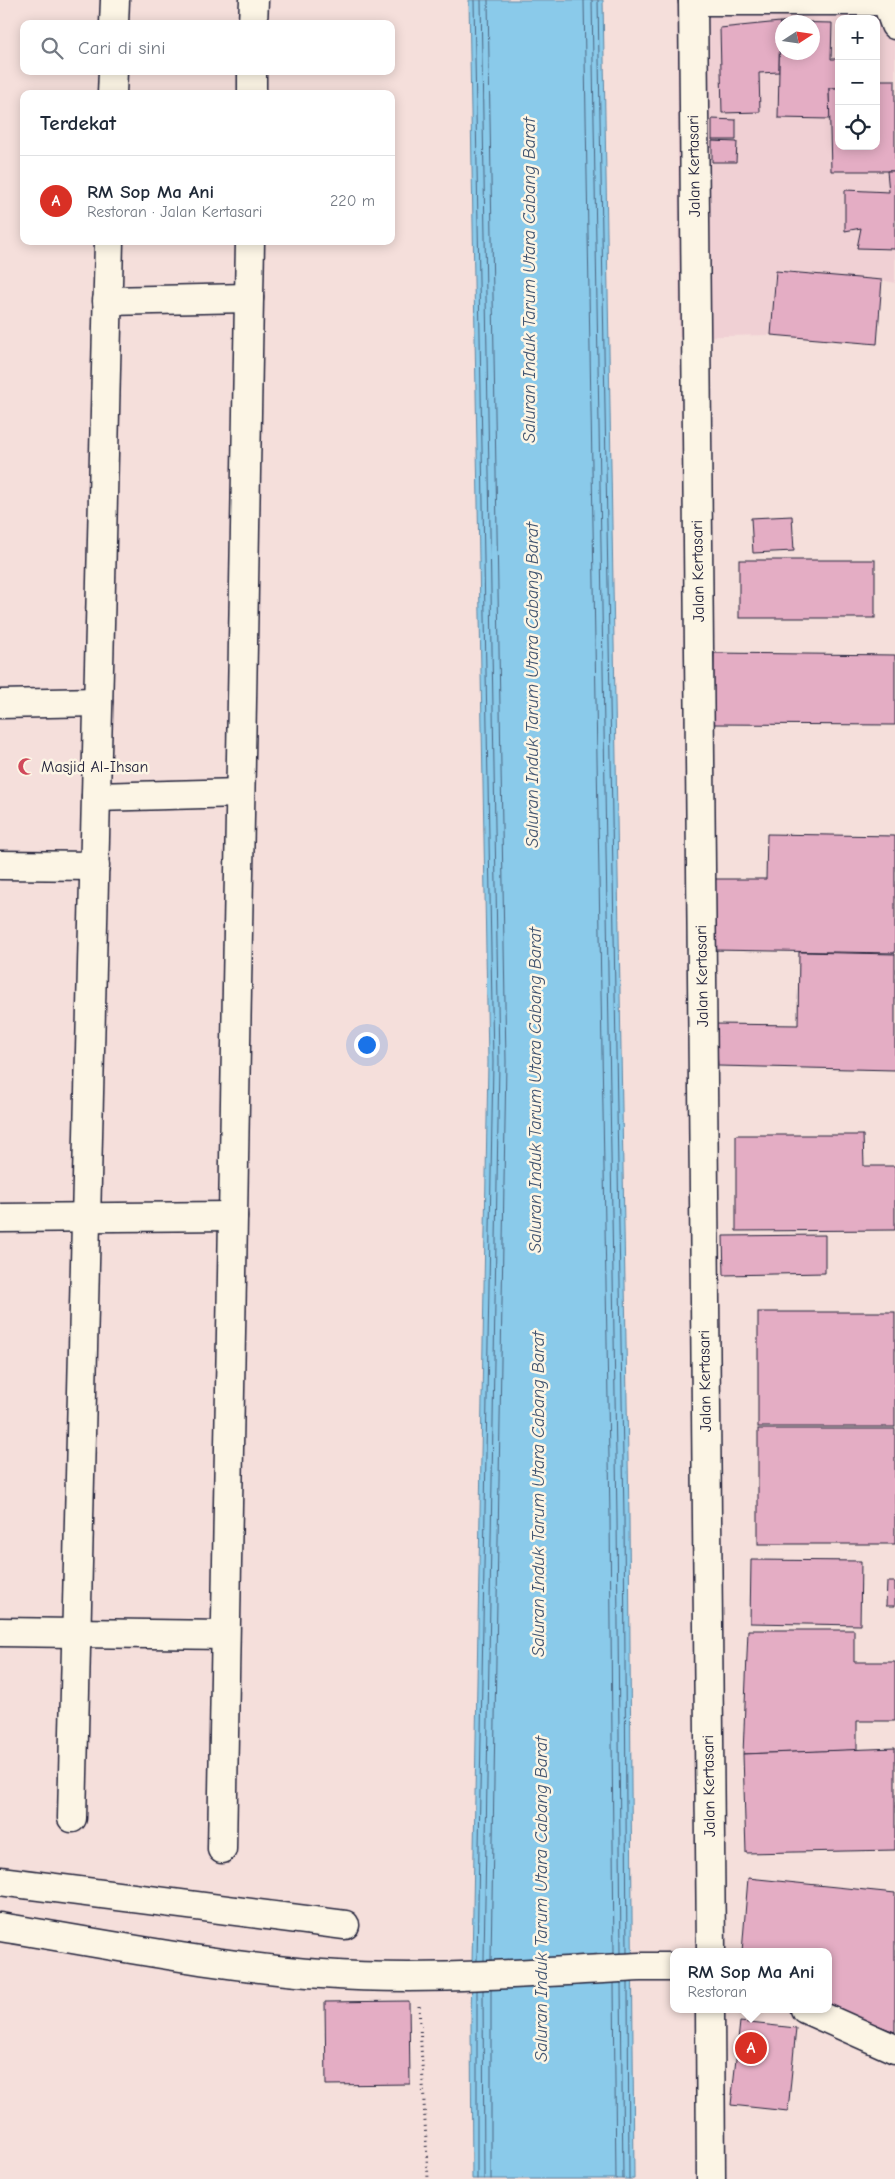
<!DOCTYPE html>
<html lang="id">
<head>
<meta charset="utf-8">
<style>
	:root { --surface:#fff; --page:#f6f6f7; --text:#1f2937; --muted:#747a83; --line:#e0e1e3; --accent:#d93025 }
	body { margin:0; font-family:"Comic Neue",sans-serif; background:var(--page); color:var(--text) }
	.controls { position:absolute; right:15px; top:15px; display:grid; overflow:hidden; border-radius:10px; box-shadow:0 2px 12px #0003 }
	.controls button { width:45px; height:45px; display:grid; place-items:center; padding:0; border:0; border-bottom:1px solid var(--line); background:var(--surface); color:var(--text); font:25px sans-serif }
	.compass { position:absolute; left:775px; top:15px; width:45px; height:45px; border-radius:50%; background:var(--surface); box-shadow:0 2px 12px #0003; rotate:78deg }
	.you { position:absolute; left:366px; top:1044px; width:18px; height:18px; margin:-12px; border:4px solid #fff; border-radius:50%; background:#1a73e8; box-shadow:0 0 0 8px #1a73e833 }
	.badge { display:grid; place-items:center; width:32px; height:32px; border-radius:50%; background:var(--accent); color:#fff; font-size:16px; font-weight:700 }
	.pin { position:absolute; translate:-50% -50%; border:2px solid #fff; box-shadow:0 1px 5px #0006 }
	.popup { position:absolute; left:670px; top:1948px; width:162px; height:65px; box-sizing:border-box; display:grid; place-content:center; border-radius:10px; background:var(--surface); filter:drop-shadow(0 1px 4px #0005); font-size:16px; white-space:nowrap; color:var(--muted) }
	.popup b { font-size:19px; color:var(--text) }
	.popup::after { content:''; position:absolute; left:50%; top:100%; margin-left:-10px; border:10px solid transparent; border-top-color:var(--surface) }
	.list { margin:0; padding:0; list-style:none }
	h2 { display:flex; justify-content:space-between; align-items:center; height:65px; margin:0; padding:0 20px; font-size:21px }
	h2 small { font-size:16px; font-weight:400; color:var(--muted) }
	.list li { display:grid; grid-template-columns:32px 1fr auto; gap:15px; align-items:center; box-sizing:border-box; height:90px; padding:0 20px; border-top:1px solid var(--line) }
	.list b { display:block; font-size:19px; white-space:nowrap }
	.list p { margin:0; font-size:16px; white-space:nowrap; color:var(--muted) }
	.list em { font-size:16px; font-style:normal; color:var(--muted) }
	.icon { flex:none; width:28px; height:28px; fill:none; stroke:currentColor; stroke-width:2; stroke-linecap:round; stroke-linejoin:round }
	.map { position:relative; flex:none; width:895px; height:2179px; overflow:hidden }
	.search { position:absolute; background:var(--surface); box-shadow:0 2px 12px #0003; left:20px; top:20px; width:375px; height:55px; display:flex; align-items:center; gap:12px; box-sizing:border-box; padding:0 18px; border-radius:10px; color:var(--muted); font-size:19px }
	.panel { position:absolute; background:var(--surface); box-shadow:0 2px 12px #0003; left:20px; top:90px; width:375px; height:155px; border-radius:10px }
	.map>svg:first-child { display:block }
	.built { fill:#f0d0d4; fill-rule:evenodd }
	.water { fill:#8acaea; stroke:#6087a4 }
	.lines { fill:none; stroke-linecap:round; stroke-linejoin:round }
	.shore { stroke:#4c6581; stroke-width:1 }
	.building { fill:#e4adc4; stroke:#22223b; fill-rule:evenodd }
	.street-casing { stroke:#22223b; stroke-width:31 }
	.secondary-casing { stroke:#22223b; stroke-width:31 }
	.path { stroke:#22223b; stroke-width:3; stroke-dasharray:1 4; stroke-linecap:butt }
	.street { stroke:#fcf5e5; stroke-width:28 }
	.secondary { stroke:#fcf5e5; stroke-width:28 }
	.labels { text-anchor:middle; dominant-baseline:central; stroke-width:5; stroke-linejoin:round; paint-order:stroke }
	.street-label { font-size:16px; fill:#22223b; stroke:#fcf5e5 }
	.poi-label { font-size:16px; fill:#22223b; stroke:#fcf5e5; text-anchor:start }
	.water-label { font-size:18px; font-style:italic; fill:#415470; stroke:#fcf5e5 }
</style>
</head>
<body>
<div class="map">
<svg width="895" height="2179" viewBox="0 0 895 2179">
	<rect width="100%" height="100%" fill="#f5dfdb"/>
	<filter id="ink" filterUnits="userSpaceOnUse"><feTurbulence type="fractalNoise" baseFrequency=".02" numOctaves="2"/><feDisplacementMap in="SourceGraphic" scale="10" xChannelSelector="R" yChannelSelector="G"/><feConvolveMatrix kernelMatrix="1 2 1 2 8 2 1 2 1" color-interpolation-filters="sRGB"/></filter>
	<g filter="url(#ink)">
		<!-- built -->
		<path class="built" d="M677,0H895V283L882,280L877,344L771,335L679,337ZM839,19H876V146H839ZM782,22H812V52H782Z"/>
		<!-- water -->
		<polygon class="water" points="469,0 603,0 629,1517 634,2179 472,2179 471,2021 488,1062"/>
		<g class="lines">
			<!-- shore -->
			<g class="shore">
				<polyline points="474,0 493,1062 477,1960"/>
				<polyline points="481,0 499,1062 484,1960"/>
				<polyline points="488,0 506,1062 491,1960"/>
				<polyline points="584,0 610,1517 614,1953"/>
				<polyline points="592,0 617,1517 621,1953"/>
				<polyline points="598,0 624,1517 627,1953"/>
				<polyline points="614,1983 616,2179"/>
				<polyline points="621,1983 623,2179"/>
				<polyline points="628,1983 629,2179"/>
				<polyline points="483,1990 484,2179"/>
				<polyline points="491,1990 491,2179"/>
				<polyline points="477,1991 477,2179"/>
			</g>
		</g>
		<!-- building -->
		<g class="building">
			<polygon points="780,22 779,72 759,73 760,112 722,113 720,28"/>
			<path d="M780,22L832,23L831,59H839V88H829L830,119L778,118ZM782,22H812V52H782Z"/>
			<polygon points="876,80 895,80 895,171 831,171 829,88 839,88 839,146 876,146"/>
			<polygon points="712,119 736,120 736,140 712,140"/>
			<polygon points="712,141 737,142 736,162 712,162"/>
			<polygon points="887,171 895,171 895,249 857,248 861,228 845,231 845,190 889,192"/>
			<polygon points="776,271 882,280 877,344 771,335"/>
			<polygon points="792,516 794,551 753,553 751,518"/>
			<rect x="739" y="560" width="136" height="58"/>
			<polygon points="714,653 895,655 895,725 713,724"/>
			<polygon points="767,834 895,836 895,953 713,950 714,879 766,879"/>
			<polygon points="799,952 895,954 895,1070 718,1066 715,1024 798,1025"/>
			<polygon points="736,1135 863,1135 864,1166 895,1166 895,1230 736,1231"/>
			<polygon points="825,1235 825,1273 724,1275 723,1236"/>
			<rect x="758" y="1312" width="137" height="115"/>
			<rect x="758" y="1429" width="137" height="115"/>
			<polygon points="751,1560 861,1561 860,1625 750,1623"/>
			<polygon points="887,1582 895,1582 895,1606 886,1606"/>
			<polygon points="748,1630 854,1630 854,1662 895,1662 895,1721 857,1721 857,1750 743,1754"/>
			<polygon points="895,1748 895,1850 746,1853 743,1754"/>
			<polygon points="748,1878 895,1893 895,2032 828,2006 828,1952 742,1952"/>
			<polygon points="409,2001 410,2084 326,2085 325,2002"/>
			<polygon points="740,2022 796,2028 788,2111 731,2105"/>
		</g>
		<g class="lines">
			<defs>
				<g id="street">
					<polyline points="114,24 115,0"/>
					<polyline points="253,24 254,0"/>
					<polyline points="112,94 113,71"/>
					<polyline points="252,94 252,71"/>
					<polyline points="107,301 249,298"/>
					<polyline points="0,704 98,702"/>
					<polyline points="96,797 240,793"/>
					<polyline points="0,865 95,866"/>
					<polyline points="0,1218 233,1216"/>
					<polyline points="0,1632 225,1635"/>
					<polyline points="72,1818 109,241"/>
					<polyline points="222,1849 250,241"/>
					<polyline points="0,1881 345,1925"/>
					<path d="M0,1927C107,1944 214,1966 322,1974C428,1982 535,1972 640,1967H674"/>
					<polyline points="805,2009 895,2049"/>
				</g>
				<g id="secondary">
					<polyline points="693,0 711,1952"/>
					<polyline points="886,0 895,25"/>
					<polyline points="693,1 886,1"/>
					<polyline points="710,2009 711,2179"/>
				</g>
			</defs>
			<!-- street casing -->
			<use href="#street" class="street-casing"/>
			<!-- secondary casing -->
			<use href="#secondary" class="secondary-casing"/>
			<!-- path -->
			<polyline class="path" points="419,2006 428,2179"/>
			<!-- street -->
			<use href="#street" class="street"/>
			<!-- secondary -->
			<use href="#secondary" class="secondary"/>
		</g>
	</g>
	<!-- icons -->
	<defs>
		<symbol id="mosque-bare" viewBox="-9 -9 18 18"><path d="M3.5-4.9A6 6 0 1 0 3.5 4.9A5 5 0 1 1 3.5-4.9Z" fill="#d1495b" stroke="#fcf5e5" stroke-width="2.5" paint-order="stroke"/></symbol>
	</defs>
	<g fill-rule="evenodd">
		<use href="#mosque-bare" x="14" y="754" width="25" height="25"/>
	</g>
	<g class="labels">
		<!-- street labels -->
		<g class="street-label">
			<text transform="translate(694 166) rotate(-91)">Jalan Kertasari</text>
			<text transform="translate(698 571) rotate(-91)">Jalan Kertasari</text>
			<text transform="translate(702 976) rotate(-91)">Jalan Kertasari</text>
			<text transform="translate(705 1381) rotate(-91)">Jalan Kertasari</text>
			<text transform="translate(709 1786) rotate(-91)">Jalan Kertasari</text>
		</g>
		<!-- poi labels -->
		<g class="poi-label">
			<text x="41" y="767">Masjid Al-Ihsan</text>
		</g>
		<!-- water labels -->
		<g class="water-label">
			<text transform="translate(529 280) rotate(-90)">Saluran Induk Tarum Utara Cabang Barat</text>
			<text transform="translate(532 685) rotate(-90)">Saluran Induk Tarum Utara Cabang Barat</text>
			<text transform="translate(535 1090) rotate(-90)">Saluran Induk Tarum Utara Cabang Barat</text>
			<text transform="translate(538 1494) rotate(-90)">Saluran Induk Tarum Utara Cabang Barat</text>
			<text transform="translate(541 1899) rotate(-90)">Saluran Induk Tarum Utara Cabang Barat</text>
		</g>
	</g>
</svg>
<div class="controls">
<button>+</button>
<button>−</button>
<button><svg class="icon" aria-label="locate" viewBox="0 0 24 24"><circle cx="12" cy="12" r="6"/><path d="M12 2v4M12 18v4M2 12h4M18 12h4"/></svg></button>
</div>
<svg class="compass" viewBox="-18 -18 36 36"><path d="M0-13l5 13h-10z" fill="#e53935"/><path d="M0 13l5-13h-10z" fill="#747a83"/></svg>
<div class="you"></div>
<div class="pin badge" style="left:751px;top:2048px">A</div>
<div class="popup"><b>RM Sop Ma Ani</b>Restoran</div>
<div class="search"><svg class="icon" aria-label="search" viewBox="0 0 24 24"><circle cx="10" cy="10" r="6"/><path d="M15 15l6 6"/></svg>Cari di sini</div>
<section class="panel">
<h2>Terdekat<small></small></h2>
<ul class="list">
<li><span class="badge">A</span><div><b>RM Sop Ma Ani</b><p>Restoran · Jalan Kertasari</p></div><em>220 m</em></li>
</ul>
</section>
</div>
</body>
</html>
